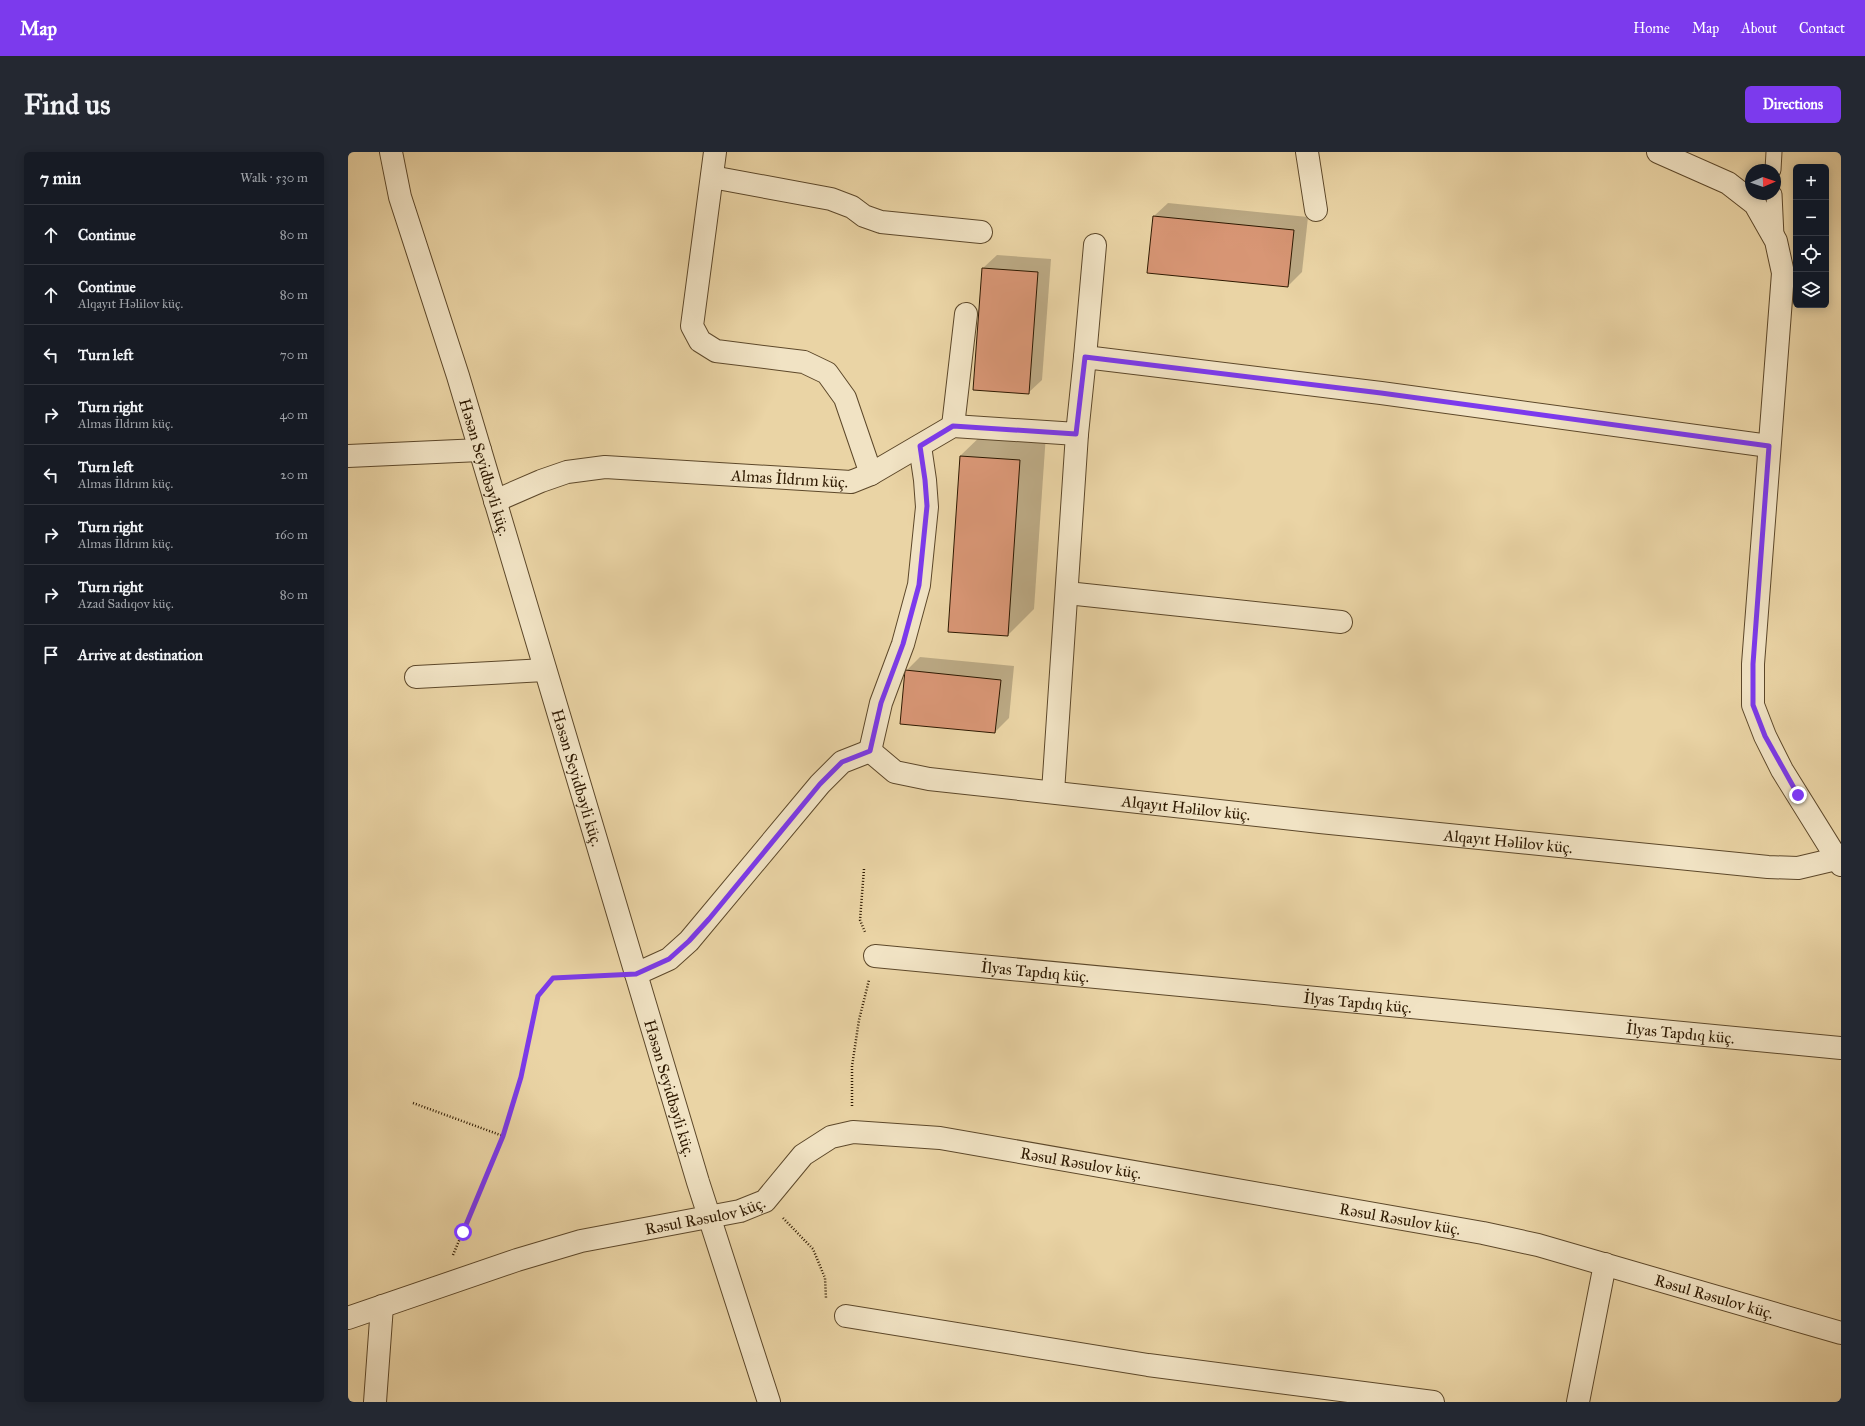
<!DOCTYPE html>
<html lang="en">
<head>
<meta charset="utf-8">
<style>
	:root { --surface:#171b24; --page:#242831; --text:#f1f3f6; --muted:#9ea1a6; --line:#363941; --accent:#7c3aed }
	body { margin:0; font-family:"IM FELL Great Primer",serif; background:var(--page); color:var(--text) }
	.controls { position:absolute; right:12px; top:12px; display:grid; overflow:hidden; border-radius:6px; box-shadow:0 2px 10px #0003 }
	.controls button { width:36px; height:36px; display:grid; place-items:center; padding:0; border:0; border-bottom:1px solid var(--line); background:var(--surface); color:var(--text); font:20px sans-serif }
	.compass { position:absolute; left:1397px; top:12px; width:36px; height:36px; border-radius:50%; background:var(--surface); box-shadow:0 2px 10px #0003; rotate:88deg }
	.stop { position:absolute; width:12px; height:12px; margin:-9px; border:3px solid #7c3aed; border-radius:50%; background:#fff }
	.stop.end { background:#7c3aed; border-color:#fff; box-shadow:0 1px 4px #0008 }
	.list { margin:0; padding:0; list-style:none }
	h2 { display:flex; justify-content:space-between; align-items:center; height:52px; margin:0; padding:0 16px; font-size:17px }
	h2 small { font-size:13px; font-weight:400; color:var(--muted) }
	.list li { display:grid; grid-template-columns:26px 1fr auto; gap:12px; align-items:center; box-sizing:border-box; height:60px; padding:0 16px; border-top:1px solid var(--line) }
	.list b { display:block; font-size:15px; white-space:nowrap }
	.list p { margin:0; font-size:13px; white-space:nowrap; color:var(--muted) }
	.list em { font-size:13px; font-style:normal; color:var(--muted) }
	.icon { flex:none; width:22px; height:22px; fill:none; stroke:currentColor; stroke-width:2; stroke-linecap:round; stroke-linejoin:round }
	.map { position:relative; flex:none; width:1493px; height:1250px; overflow:hidden; border-radius:6px }
	header { display:flex; align-items:center; gap:24px; box-sizing:border-box; height:56px; padding:0 20px; background:var(--accent); color:#fff }
	header strong { font-size:19px }
	nav { display:flex; gap:22px; margin-inline-start:auto; font-size:14px }
	.intro { display:flex; align-items:center; justify-content:space-between; box-sizing:border-box; height:96px; padding:0 24px }
	h1 { margin:0; font-size:28px }
	.button { padding:10px 18px; border-radius:6px; background:var(--accent); color:#fff; font-size:14px; font-weight:700 }
	main { display:flex; gap:24px; padding:0 24px }
	aside { flex:1; background:var(--surface); border-radius:6px; box-shadow:0 2px 10px #0003 }
	.map>svg:first-child { display:block }
	.shadow { fill:#0003 }
	.building { fill:#d89675; stroke:#2e1901 }
	.lines { fill:none; stroke-linecap:round; stroke-linejoin:round }
	.service-casing { stroke:#5d482a; stroke-width:17 }
	.minor-casing { stroke:#5d482a; stroke-width:24 }
	.path { stroke:#2e1901; stroke-width:2.5; stroke-dasharray:1 2; stroke-linecap:butt }
	.service { stroke:#f1e3c4; stroke-width:15 }
	.minor { stroke:#f1e3c4; stroke-width:22 }
	.route { stroke:#7c3aed; stroke-width:5 }
	.labels { text-anchor:middle; dominant-baseline:central; stroke-width:3.5; stroke-linejoin:round; paint-order:stroke }
	.street-label { font-size:16px; fill:#2e1901; stroke:#f1e3c4 }
</style>
</head>
<body>
<header>
<strong>Map</strong>
<nav><a>Home</a><a>Map</a><a>About</a><a>Contact</a></nav>
</header>
<div class="intro"><h1>Find us</h1><a class="button">Directions</a></div>
<main>
<aside>
<h2>7 min<small>Walk · 530 m</small></h2>
<ul class="list">
<li><svg class="icon" aria-label="ahead" viewBox="0 0 24 24"><path d="M12 20V5M6 11l6-6 6 6"/></svg><div><b>Continue</b></div><em>80 m</em></li>
<li><svg class="icon" aria-label="ahead" viewBox="0 0 24 24"><path d="M12 20V5M6 11l6-6 6 6"/></svg><div><b>Continue</b><p>Alqayıt Həlilov küç.</p></div><em>80 m</em></li>
<li><svg class="icon" aria-label="left" viewBox="0 0 24 24"><path d="M17 20v-9H6M10 6l-5 5 5 5"/></svg><div><b>Turn left</b></div><em>70 m</em></li>
<li><svg class="icon" aria-label="right" viewBox="0 0 24 24"><path d="M7 20v-9h11M14 6l5 5-5 5"/></svg><div><b>Turn right</b><p>Almas İldrım küç.</p></div><em>40 m</em></li>
<li><svg class="icon" aria-label="left" viewBox="0 0 24 24"><path d="M17 20v-9H6M10 6l-5 5 5 5"/></svg><div><b>Turn left</b><p>Almas İldrım küç.</p></div><em>20 m</em></li>
<li><svg class="icon" aria-label="right" viewBox="0 0 24 24"><path d="M7 20v-9h11M14 6l5 5-5 5"/></svg><div><b>Turn right</b><p>Almas İldrım küç.</p></div><em>160 m</em></li>
<li><svg class="icon" aria-label="right" viewBox="0 0 24 24"><path d="M7 20v-9h11M14 6l5 5-5 5"/></svg><div><b>Turn right</b><p>Azad Sadıqov küç.</p></div><em>80 m</em></li>
<li><svg class="icon" aria-label="arrive" viewBox="0 0 24 24"><path d="M6 21V4h12l-3 4 3 4H6"/></svg><div><b>Arrive at destination</b></div></li>
</ul>
</aside>
<div class="map">
<svg width="1493" height="1250" viewBox="0 0 1493 1250">
	<rect width="100%" height="100%" fill="#ead4a5"/>
	<filter id="stains"><feTurbulence type="fractalNoise" baseFrequency=".005" numOctaves="4"/><feColorMatrix values="0 0 0 0 .2 0 0 0 0 .09 0 0 0 0 .02 0 0 0 .5 -.17"/></filter>
	<radialGradient id="worn" r=".72"><stop offset=".6" stop-color="#630" stop-opacity="0"/><stop offset="1" stop-color="#630" stop-opacity=".3"/></radialGradient>
	<!-- shadow -->
	<g class="shadow">
		<polygon points="820,51 960,65 954,120 940,134 806,64"/>
		<polygon points="649,103 703,107 694,228 680,241 635,116"/>
		<polygon points="639,278 698,282 686,457 660,483 612,304"/>
		<polygon points="572,505 666,514 661,566 647,580 558,519"/>
	</g>
	<!-- building -->
	<g class="building">
		<polygon points="805,64 946,78 940,135 799,121"/>
		<polygon points="634,116 690,120 681,242 625,238"/>
		<polygon points="612,304 672,308 660,484 600,480"/>
		<polygon points="557,518 653,528 647,581 552,572"/>
	</g>
	<g class="lines">
		<defs>
			<g id="service">
				<polyline points="1425,18 1426,0"/>
				<polyline points="1426,42 1428,84"/>
			</g>
			<g id="minor">
				<path id="s1" d="M43,0L52,45L110,224L350,1030L421,1250"/>
				<polyline points="367,0 344,174 352,189 368,199 456,210 479,221 497,246 523,322"/>
				<polyline points="959,0 968,58"/>
				<polyline points="1310,0 1380,31 1407,52 1428,89 1435,121 1405,512 1405,553 1417,584 1434,618 1493,713"/>
				<polyline points="364,25 483,47 504,55 516,64 533,70 633,80"/>
				<polyline points="737,205 747,93"/>
				<polyline points="605,274 618,162"/>
				<polyline points="0,304 132,298"/>
				<path id="s2" d="M147,349L193,329L219,320L257,315L503,330L523,322L605,274L729,282L737,205L1033,241L1421,294"/>
				<polyline points="719,441 993,470"/>
				<polyline points="68,525 197,518"/>
				<path id="s3" d="M522,599L547,620L581,627L972,670L1420,715L1450,716L1488,707"/>
				<polyline points="522,599 533,551 555,492 571,433 579,355 577,328 572,294"/>
				<polyline points="705,640 729,282"/>
				<path id="s4" d="M527,804L1493,896"/>
				<polyline points="288,822 321,807 341,789 472,632 494,610 522,599"/>
				<polyline points="498,1164 800,1213 1085,1250"/>
				<path id="s5" d="M0,1166L169,1108L233,1089L392,1059L417,1049L455,1003L483,985L505,980L592,986L1135,1081L1190,1093L1493,1181"/>
				<polyline points="27,1250 34,1154"/>
				<polyline points="1230,1250 1257,1112"/>
			</g>
		</defs>
		<!-- service casing -->
		<use href="#service" class="service-casing"/>
		<!-- minor casing -->
		<use href="#minor" class="minor-casing"/>
		<!-- path -->
		<g class="path">
			<polyline points="516,717 512,768 517,780"/>
			<polyline points="65,951 155,984"/>
			<polyline points="504,954 504,914 511,868 521,828"/>
			<polyline points="435,1066 465,1097 477,1126 478,1146"/>
			<polyline points="105,1103 155,984 173,925 190,843 205,826 261,823"/>
		</g>
		<!-- service -->
		<use href="#service" class="service"/>
		<!-- minor -->
		<use href="#minor" class="minor"/>
	</g>
	<g class="lines">
		<!-- route -->
		<polyline class="route" points="115,1080 155,984 173,925 190,844 205,826 288,822 321,807 341,789 361,767 472,632 494,610 522,599 533,551 555,492 571,433 579,354 577,328 572,294 605,274 728,282 737,205 1033,241 1421,294 1405,512 1405,553 1417,584 1450,643"/>
	</g>
	<g class="labels">
		<!-- street labels -->
		<g class="street-label">
			<text stroke="none"><textPath href="#s1" startOffset="329">Həsən Seyidbəyli küç.</textPath></text>
			<text stroke="none"><textPath href="#s2" startOffset="301">Almas İldrım küç.</textPath></text>
			<text stroke="none"><textPath href="#s1" startOffset="653">Həsən Seyidbəyli küç.</textPath></text>
			<text stroke="none"><textPath href="#s3" startOffset="326">Alqayıt Həlilov küç.</textPath></text>
			<text stroke="none"><textPath href="#s3" startOffset="650">Alqayıt Həlilov küç.</textPath></text>
			<text stroke="none"><textPath href="#s4" startOffset="161">İlyas Tapdıq küç.</textPath></text>
			<text stroke="none"><textPath href="#s4" startOffset="485">İlyas Tapdıq küç.</textPath></text>
			<text stroke="none"><textPath href="#s4" startOffset="809">İlyas Tapdıq küç.</textPath></text>
			<text stroke="none"><textPath href="#s1" startOffset="977">Həsən Seyidbəyli küç.</textPath></text>
			<text stroke="none"><textPath href="#s5" startOffset="780">Rəsul Rəsulov küç.</textPath></text>
			<text stroke="none"><textPath href="#s5" startOffset="372">Rəsul Rəsulov küç.</textPath></text>
			<text stroke="none"><textPath href="#s5" startOffset="1104">Rəsul Rəsulov küç.</textPath></text>
			<text stroke="none"><textPath href="#s5" startOffset="1428">Rəsul Rəsulov küç.</textPath></text>
		</g>
	</g>
	<rect width="100%" height="100%" filter="url(#stains)"/>
	<rect width="100%" height="100%" fill="url(#worn)"/>
</svg>
<div class="controls">
<button>+</button>
<button>−</button>
<button><svg class="icon" aria-label="locate" viewBox="0 0 24 24"><circle cx="12" cy="12" r="6"/><path d="M12 2v4M12 18v4M2 12h4M18 12h4"/></svg></button>
<button><svg class="icon" aria-label="layers" viewBox="0 0 24 24"><path d="M12 4l9 5-9 5-9-5zM3 14l9 5 9-5"/></svg></button>
</div>
<svg class="compass" viewBox="-18 -18 36 36"><path d="M0-13l5 13h-10z" fill="#e53935"/><path d="M0 13l5-13h-10z" fill="#9ea1a6"/></svg>
<div class="stop" style="left:115px;top:1080px"></div>
<div class="stop end" style="left:1450px;top:643px"></div>
</div>
</main>
</body>
</html>
